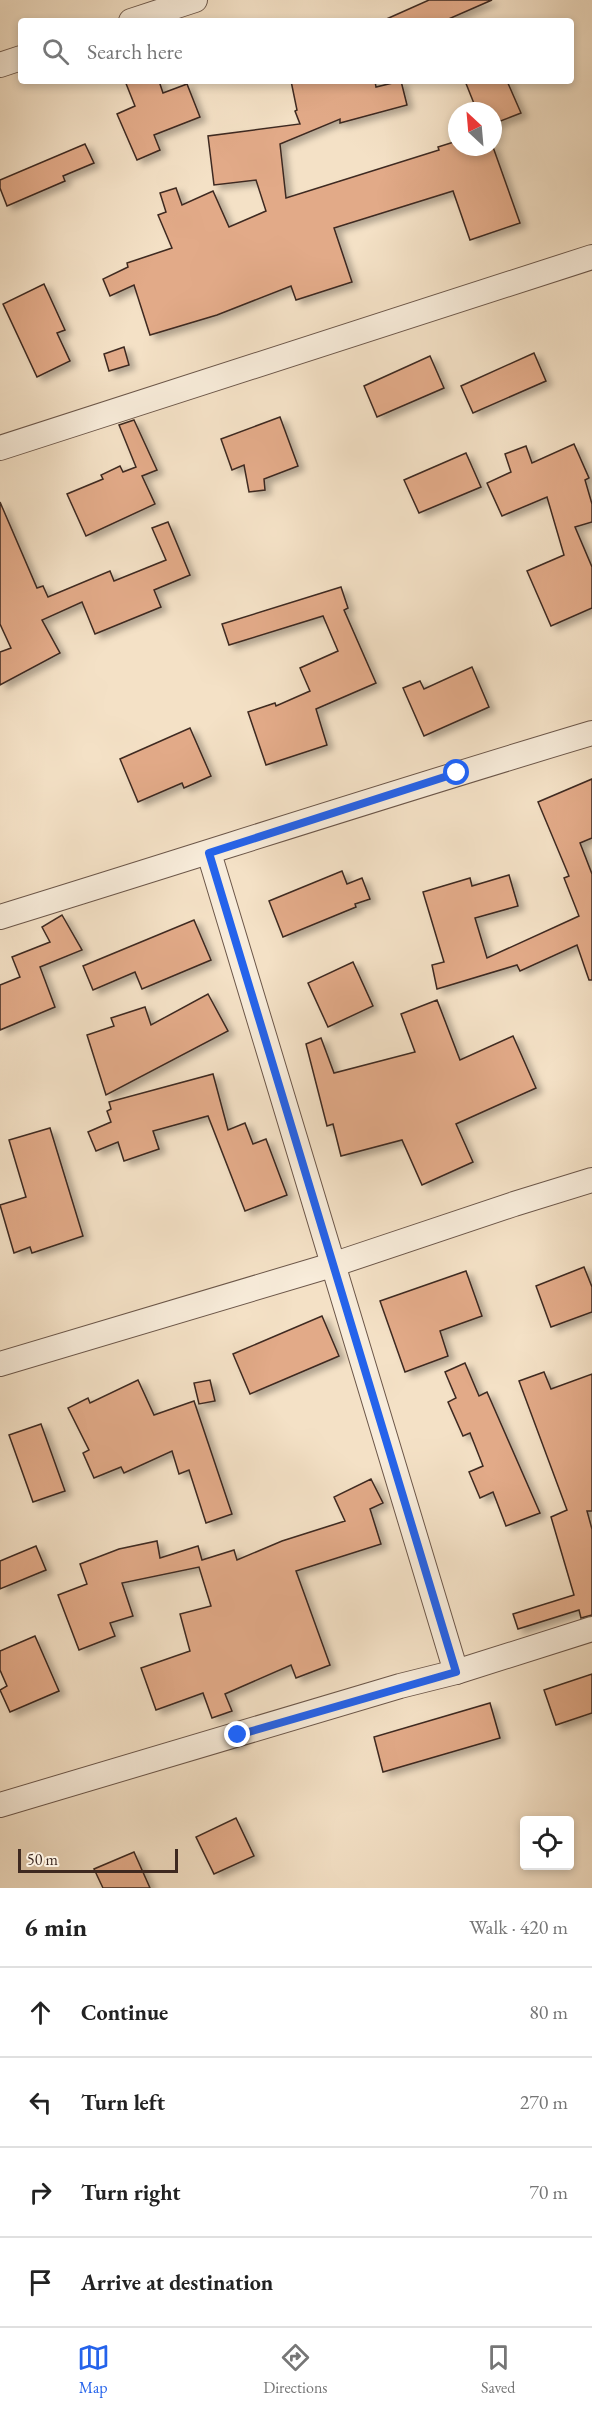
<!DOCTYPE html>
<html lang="en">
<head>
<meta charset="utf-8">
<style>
	:root { --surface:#fff; --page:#f6f6f6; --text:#222; --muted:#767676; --line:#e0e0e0; --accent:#2563eb }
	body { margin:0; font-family:"EB Garamond",serif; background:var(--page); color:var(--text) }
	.controls { position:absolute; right:18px; bottom:18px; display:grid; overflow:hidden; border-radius:6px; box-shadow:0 3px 9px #0003 }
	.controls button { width:54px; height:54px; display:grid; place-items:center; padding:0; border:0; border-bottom:2px solid var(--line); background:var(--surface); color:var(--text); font:30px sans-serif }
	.compass { position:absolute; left:448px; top:102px; width:54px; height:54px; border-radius:50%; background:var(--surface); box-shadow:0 3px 9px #0003; rotate:334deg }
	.scale { position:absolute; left:18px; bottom:15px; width:160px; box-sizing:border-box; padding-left:6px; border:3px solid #3e2920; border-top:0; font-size:16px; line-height:21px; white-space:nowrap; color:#3e2920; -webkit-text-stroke:4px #f8ecda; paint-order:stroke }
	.stop { position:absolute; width:18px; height:18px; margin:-14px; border:4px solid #2563eb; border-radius:50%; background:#fff }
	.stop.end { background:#2563eb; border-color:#fff; box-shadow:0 2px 6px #0008 }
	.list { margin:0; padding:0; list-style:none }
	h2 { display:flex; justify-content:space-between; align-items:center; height:78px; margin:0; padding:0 24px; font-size:26px }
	h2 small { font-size:20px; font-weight:400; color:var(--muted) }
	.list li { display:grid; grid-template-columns:39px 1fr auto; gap:18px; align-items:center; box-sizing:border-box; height:90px; padding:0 24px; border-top:2px solid var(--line) }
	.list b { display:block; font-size:22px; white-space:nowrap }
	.list em { font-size:20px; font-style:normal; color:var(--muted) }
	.icon { flex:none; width:33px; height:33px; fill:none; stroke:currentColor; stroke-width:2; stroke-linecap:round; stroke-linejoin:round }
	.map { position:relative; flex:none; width:592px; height:1888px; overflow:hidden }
	.search { position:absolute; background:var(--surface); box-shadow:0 3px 9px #0003; left:18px; right:18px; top:18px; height:66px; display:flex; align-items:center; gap:15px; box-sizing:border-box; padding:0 21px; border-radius:6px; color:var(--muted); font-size:22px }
	.sheet { height:438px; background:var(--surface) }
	nav { display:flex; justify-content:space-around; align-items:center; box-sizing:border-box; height:84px; border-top:2px solid var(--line); background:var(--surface); font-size:16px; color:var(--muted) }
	nav a { display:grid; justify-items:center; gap:3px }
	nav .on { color:var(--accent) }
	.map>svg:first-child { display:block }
	.building { fill:#e2aa88; stroke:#3e2920; stroke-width:1.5; filter:url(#shadow) }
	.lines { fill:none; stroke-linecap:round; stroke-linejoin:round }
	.minor-casing { stroke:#6c574a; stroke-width:26 }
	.minor { stroke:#f8ecda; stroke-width:24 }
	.route { stroke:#2563eb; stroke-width:8 }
</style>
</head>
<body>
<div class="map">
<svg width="592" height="1888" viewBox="0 0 592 1888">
	<defs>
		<filter id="shadow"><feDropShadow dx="6" dy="4" stdDeviation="3" flood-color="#0004"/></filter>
	</defs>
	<rect width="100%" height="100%" fill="#f4e1c6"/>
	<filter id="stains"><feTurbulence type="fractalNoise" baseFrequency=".00333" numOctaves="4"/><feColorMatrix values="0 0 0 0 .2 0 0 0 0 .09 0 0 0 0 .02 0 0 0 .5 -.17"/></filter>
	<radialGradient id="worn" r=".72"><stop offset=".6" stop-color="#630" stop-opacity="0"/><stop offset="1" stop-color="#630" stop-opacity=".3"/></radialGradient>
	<!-- building -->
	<g class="building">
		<polygon points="429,0 492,0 444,21 382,21"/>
		<polygon points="125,81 159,81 163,93 187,84 200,117 154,135 160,150 137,160 117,114 135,106"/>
		<polygon points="291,81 375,81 376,87 401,81 407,105 340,123 340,119 280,144 286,198 439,150 438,147 457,141 457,147 493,147 520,223 470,240 453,191 334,228 352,282 296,300 291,286 217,315 150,335 134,285 110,296 103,279 128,267 127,263 172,248 158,215 166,212 160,193 176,188 182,205 213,191 229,227 266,211 256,180 214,185 208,136 300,124 295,111 297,110"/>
		<polygon points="465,81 507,81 521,113 493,124 493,111 477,111"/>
		<polygon points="85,144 94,163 63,176 65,181 7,206 0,188 0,180"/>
		<polygon points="44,284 65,330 57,333 70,361 37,377 3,304"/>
		<polygon points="124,347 129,365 109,371 104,354"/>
		<polygon points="534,353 546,381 473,413 461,386"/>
		<polygon points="430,356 444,388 377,417 364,386"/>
		<polygon points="280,417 298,466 264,479 265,490 249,492 244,465 232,470 221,439"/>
		<polygon points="134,420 157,470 142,476 155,504 86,536 67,494 103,479 101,475 120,466 123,472 136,467 119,425"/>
		<polygon points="574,444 589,478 585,480 592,504 592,522 575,527 592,567 592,608 551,626 527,571 564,555 547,497 502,516 487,483 511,472 505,454 526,446 532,463"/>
		<polygon points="466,453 481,487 419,513 404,480"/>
		<polygon points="0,502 37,588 43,586 48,597 110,571 114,581 166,560 152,528 168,522 190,575 154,590 161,607 95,634 82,602 42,620 60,653 0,685 0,652 11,648 0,624"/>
		<polygon points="341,587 348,608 344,610 376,683 316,709 327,745 266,765 248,712 275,703 276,706 310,691 300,668 338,651 323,616 229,645 222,624"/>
		<polygon points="472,667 489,707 424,736 403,688 420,681 424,689"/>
		<polygon points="190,728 211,776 184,788 182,783 138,802 120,759"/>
		<polygon points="592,779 592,838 580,843 592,874 592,980 589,980 577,945 520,971 517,965 437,989 432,965 444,962 423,892 470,878 472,886 509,875 518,906 475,918 487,958 579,916 564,878 569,876 538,802"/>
		<polygon points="342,871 347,884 362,878 370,899 355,904 356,907 283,937 269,901"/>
		<polygon points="62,915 82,950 40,967 55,1007 0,1030 0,985 20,977 12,957 50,942 42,927"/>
		<polygon points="194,920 211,960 142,989 135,972 93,990 83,966"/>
		<polygon points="353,962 373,1006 328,1027 308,983"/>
		<polygon points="208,994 228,1031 106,1095 87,1035 114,1026 111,1018 145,1007 151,1025"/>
		<polygon points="437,1000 460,1060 513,1036 536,1088 456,1124 473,1162 422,1185 402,1140 341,1156 333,1124 327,1126 306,1044 321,1038 334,1073 415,1052 401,1014"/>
		<polygon points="213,1074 228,1130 245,1123 253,1144 266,1139 287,1195 245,1211 208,1116 153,1131 159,1149 124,1161 118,1142 96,1151 88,1132 111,1122 107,1111 111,1109 109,1102"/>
		<polygon points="50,1128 83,1236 32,1253 30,1247 14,1253 0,1205 26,1197 9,1140"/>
		<polygon points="584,1267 592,1287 592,1312 551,1327 536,1286"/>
		<polygon points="466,1271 482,1316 440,1331 448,1356 405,1372 380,1301"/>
		<polygon points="322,1316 339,1356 250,1394 233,1354"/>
		<polygon points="465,1363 479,1396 487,1392 540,1513 506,1526 493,1492 480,1498 469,1472 483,1466 470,1433 463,1436 448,1402 456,1398 445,1372"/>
		<polygon points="544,1372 551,1389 592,1374 592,1511 587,1511 592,1529 592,1615 581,1618 579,1610 518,1629 513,1614 574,1595 551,1517 567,1510 519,1381"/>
		<polygon points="138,1380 154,1415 194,1401 232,1514 206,1523 189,1470 179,1474 172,1451 124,1473 121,1467 94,1478 83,1453 89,1450 68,1408 88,1398 90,1403"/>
		<polygon points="210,1380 215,1401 199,1404 194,1383"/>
		<polygon points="41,1424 65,1491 33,1502 9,1435"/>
		<polygon points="371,1479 383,1503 370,1509 381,1544 296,1571 330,1665 296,1678 291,1665 225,1694 232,1711 212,1718 203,1693 156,1710 141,1668 190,1651 180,1614 211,1606 199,1567 122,1583 133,1616 110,1623 115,1636 79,1650 58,1595 87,1584 80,1564 119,1549 157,1541 160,1558 198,1546 202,1560 234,1550 237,1560 282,1541 345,1521 334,1497"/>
		<polygon points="36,1546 46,1570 0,1589 0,1561"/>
		<polygon points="35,1636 59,1691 10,1712 0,1690 7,1686 0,1670 0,1651"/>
		<polygon points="592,1674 592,1713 556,1725 544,1690"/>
		<polygon points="490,1703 500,1738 383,1772 374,1737"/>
		<polygon points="236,1818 254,1856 214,1874 196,1837"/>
		<polygon points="134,1852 150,1888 103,1888 94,1869"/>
	</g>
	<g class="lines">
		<defs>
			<g id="minor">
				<polyline points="131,21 195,0"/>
				<polyline points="0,65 21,58"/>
				<polyline points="0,448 592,257"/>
				<polyline points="209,853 456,1672"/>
				<path d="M0,917C198,856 394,792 592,733"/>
				<polyline points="0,1364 332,1265 514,1204 592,1180"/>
				<polyline points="0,1805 400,1686 456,1672 592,1629"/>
			</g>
		</defs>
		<!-- minor casing -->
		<use href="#minor" class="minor-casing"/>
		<!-- minor -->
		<use href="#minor" class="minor"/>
	</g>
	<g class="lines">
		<!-- route -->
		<polyline class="route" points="238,1735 456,1672 209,853 457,773"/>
	</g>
	<rect width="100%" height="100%" filter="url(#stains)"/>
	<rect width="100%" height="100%" fill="url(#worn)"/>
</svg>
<div class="controls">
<button><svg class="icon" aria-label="locate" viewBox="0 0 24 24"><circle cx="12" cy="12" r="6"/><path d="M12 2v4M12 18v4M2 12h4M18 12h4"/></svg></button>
</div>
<svg class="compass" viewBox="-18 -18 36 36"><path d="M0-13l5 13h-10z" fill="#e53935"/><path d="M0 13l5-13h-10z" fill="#767676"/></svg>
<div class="scale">50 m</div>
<div class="stop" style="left:457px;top:773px"></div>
<div class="stop end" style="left:238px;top:1735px"></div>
<div class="search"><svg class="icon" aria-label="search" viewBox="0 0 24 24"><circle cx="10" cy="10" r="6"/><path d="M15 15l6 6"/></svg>Search here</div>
</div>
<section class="sheet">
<h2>6 min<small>Walk · 420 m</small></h2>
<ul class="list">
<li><svg class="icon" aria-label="ahead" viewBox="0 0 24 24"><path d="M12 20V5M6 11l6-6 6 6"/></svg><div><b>Continue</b></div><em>80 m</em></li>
<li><svg class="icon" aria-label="left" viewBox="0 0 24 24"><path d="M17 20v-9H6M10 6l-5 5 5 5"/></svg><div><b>Turn left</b></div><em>270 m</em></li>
<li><svg class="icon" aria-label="right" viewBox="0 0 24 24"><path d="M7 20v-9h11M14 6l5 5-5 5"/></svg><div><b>Turn right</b></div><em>70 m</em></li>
<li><svg class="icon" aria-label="arrive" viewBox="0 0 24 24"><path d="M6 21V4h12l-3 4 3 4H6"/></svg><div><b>Arrive at destination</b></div></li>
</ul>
</section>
<nav>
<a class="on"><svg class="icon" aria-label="map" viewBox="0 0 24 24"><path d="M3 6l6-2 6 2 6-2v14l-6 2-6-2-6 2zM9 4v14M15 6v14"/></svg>Map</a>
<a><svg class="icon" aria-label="directions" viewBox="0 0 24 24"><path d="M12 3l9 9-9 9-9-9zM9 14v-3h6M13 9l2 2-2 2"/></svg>Directions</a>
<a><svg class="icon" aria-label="saved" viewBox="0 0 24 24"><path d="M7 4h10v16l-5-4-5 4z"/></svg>Saved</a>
</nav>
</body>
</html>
